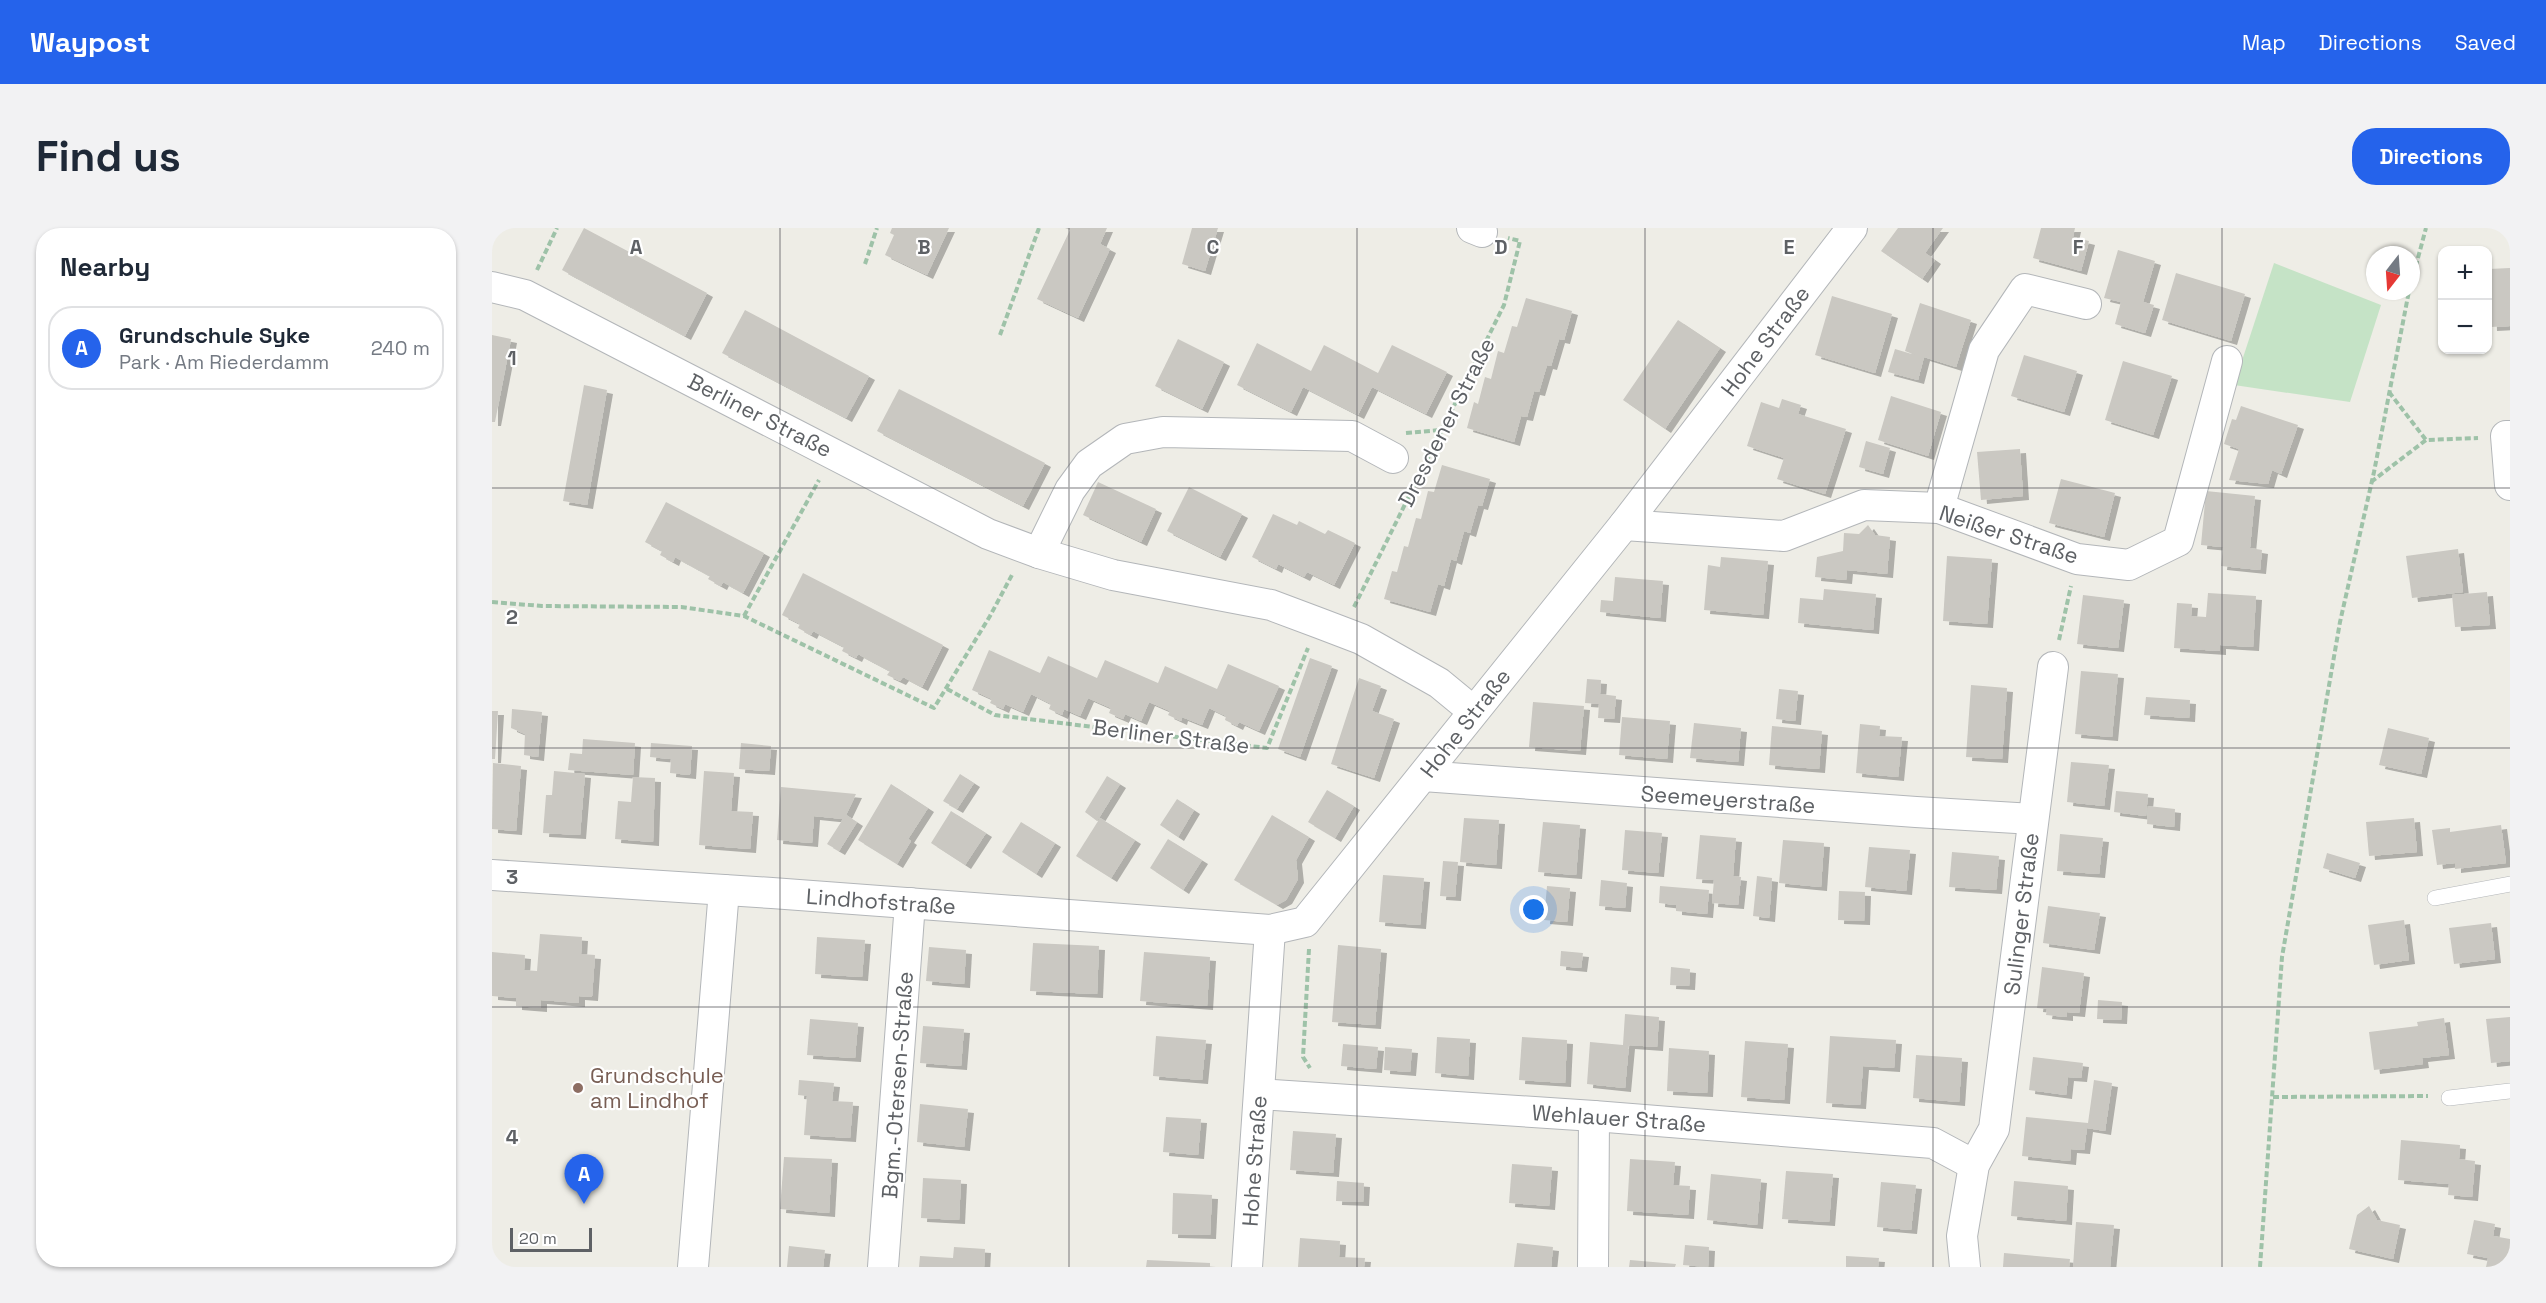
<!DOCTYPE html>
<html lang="en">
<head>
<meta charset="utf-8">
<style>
	:root { --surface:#fff; --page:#f2f2f3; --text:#1f2937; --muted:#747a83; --line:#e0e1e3; --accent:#2563eb }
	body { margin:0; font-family:"Space Grotesk",sans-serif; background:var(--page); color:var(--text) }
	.controls { position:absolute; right:18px; top:18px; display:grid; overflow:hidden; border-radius:12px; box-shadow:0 2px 4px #0004 }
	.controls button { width:54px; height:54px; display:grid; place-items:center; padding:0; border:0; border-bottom:2px solid var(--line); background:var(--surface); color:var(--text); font:30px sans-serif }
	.compass { position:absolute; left:1874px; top:18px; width:54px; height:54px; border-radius:50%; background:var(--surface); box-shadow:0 2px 4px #0004; rotate:197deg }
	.scale { position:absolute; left:18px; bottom:15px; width:82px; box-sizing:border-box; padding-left:6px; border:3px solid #5e6165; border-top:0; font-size:16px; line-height:21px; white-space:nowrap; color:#5e6165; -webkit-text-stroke:4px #fff; paint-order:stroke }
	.you { position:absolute; left:1042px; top:682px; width:21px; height:21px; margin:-15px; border:4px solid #fff; border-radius:50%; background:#1a73e8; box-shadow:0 0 0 9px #1a73e833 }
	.badge { display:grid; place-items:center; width:39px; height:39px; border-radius:50%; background:var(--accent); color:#fff; font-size:20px; font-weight:700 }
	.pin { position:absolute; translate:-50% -50px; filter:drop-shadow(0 2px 3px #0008) }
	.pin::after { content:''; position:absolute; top:32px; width:21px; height:18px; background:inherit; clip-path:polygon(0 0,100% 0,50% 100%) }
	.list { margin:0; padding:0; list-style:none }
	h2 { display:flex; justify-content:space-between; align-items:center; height:78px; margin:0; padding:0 24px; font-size:26px }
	h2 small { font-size:20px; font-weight:400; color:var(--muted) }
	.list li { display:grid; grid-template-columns:39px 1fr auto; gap:18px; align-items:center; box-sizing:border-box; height:84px; margin:0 12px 12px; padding:0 12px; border:2px solid var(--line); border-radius:24px }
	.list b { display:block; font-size:22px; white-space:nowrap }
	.list p { margin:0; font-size:20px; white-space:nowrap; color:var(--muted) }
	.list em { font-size:20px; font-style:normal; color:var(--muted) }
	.map { position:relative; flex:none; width:2018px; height:1039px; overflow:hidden; border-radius:24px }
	header { display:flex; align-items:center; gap:36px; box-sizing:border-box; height:84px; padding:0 30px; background:var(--accent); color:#fff }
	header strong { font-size:28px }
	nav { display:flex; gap:33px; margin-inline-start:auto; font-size:21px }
	.intro { display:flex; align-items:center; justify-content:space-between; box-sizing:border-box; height:144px; padding:0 36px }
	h1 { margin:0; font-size:42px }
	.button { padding:15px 27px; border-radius:24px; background:var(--accent); color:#fff; font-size:21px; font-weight:700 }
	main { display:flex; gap:36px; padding:0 36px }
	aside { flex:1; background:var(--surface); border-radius:24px; box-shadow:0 2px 4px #0004 }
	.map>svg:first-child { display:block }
	.green { fill:#c5e3c6 }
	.building { fill:#cac8c2; filter:url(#shadow) }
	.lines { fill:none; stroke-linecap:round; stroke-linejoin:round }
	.lane-casing { stroke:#b3b6b9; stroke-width:16 }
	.street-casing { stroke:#b3b6b9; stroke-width:32 }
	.path { stroke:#9ec2a8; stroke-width:4; stroke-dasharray:6 3; stroke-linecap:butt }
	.lane { stroke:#fff; stroke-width:15 }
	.street { stroke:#fff; stroke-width:30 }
	.grid { fill:none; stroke:#5e6165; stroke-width:1.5; stroke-opacity:0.55 }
	.education-dot { fill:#8d6e63; stroke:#fff; stroke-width:2 }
	.labels { text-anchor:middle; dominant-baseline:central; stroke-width:4.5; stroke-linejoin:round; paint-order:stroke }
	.street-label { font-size:22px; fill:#5e6165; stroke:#fff }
	.education-label { font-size:22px; fill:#785e54; stroke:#fff; text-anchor:start }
	.grid-label { font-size:20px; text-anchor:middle; font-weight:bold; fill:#5e6165; stroke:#fff; stroke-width:4.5; stroke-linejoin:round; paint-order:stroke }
</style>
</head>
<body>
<header>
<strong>Waypost</strong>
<nav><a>Map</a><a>Directions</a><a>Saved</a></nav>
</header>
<div class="intro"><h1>Find us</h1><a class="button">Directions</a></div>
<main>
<aside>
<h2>Nearby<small></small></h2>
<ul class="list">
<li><span class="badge">A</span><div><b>Grundschule Syke</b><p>Park · Am Riederdamm</p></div><em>240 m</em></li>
</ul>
</aside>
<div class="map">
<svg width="2018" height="1039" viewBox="0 0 2018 1039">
	<defs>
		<filter id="shadow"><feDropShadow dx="6" dy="4" stdDeviation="0" flood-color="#0004"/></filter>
	</defs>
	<rect width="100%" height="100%" fill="#eeede6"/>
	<!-- green -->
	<polygon class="green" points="1782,35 1889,77 1858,174 1742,157"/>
	<!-- building -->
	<g class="building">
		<polygon points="92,0 215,65 193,108 70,42"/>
		<polygon points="400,0 457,0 435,47 393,27 402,7 398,5"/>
		<polygon points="573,0 615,0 608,16 618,21 586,90 545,71 578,2"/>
		<polygon points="700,0 726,0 713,43 690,36"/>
		<polygon points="1406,0 1451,0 1433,25 1443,32 1430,51 1389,23"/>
		<polygon points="1549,0 1583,0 1581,9 1597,13 1589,43 1541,30"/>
		<polygon points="1626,22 1663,33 1651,74 1662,77 1653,105 1623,96 1629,74 1612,70"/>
		<polygon points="2018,40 2018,98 1999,99 1997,41"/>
		<polygon points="1684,45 1753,66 1739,113 1670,92"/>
		<polygon points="1340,68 1400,86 1383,145 1323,127"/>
		<polygon points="1034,70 1080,83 1072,112 1067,111 1059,138 1055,137 1047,164 1042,163 1035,189 1029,188 1022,214 975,200 982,174 986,176 993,149 999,151 1006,123 1012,125 1020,98 1025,99"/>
		<polygon points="1428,75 1479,92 1464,139 1432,129 1426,152 1396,144 1403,121 1423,127 1413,123"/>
		<polygon points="253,82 377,148 354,190 230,125"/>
		<polygon points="1186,92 1228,120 1173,201 1131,172"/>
		<polygon points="0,107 19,111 3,194 0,194"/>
		<polygon points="686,111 732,134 710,181 663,158"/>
		<polygon points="765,115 819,143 832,117 886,145 900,117 955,144 934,186 880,159 866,187 811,159 799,184 745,157"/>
		<polygon points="1532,127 1585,143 1572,184 1519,168"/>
		<polygon points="1631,133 1680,148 1661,207 1613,192"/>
		<polygon points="92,157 115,162 95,277 71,273"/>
		<polygon points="407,161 553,235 531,278 385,203"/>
		<polygon points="1399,168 1449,184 1436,228 1386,212"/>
		<polygon points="1290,171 1309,177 1306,186 1354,201 1333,266 1285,251 1292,230 1255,218 1269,174 1287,180"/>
		<polygon points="1749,178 1806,197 1789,246 1780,242 1776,256 1737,252 1747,221 1732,216 1740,191 1744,192"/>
		<polygon points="1374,213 1398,220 1391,246 1367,239"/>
		<polygon points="1528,221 1531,268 1489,272 1485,224"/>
		<polygon points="950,237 998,251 990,278 986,277 978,305 972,303 964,333 959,331 952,358 946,356 938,384 892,371 900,343 905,344 912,318 916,319 924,290 929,291 936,263 942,264"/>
		<polygon points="1569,251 1623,265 1612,309 1557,295"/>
		<polygon points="606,254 664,281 649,314 591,287"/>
		<polygon points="697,259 750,286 728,329 675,303"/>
		<polygon points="1714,263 1763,268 1758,320 1770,322 1768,342 1729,338 1731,319 1709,317"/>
		<polygon points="174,274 272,325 251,365 231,354 229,358 216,351 218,348 183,329 181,334 168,327 170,323 153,314"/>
		<polygon points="781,286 805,297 807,293 833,306 836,302 863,315 842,357 815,344 812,349 786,336 784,341 760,329"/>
		<polygon points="1376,297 1383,307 1398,309 1395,346 1355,342 1354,352 1323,349 1325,329 1351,323 1352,305 1367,306"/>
		<polygon points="1966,321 1971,364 1920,370 1914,328"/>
		<polygon points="1455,328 1500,331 1495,396 1451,393"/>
		<polygon points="1229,329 1276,333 1271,387 1212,382 1216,337 1228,339"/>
		<polygon points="311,345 451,417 430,459 411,449 408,453 395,447 398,443 366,426 364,430 350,423 352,419 321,403 319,407 306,400 308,396 290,387"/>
		<polygon points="1123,349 1171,353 1168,390 1108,384 1109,372 1121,373"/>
		<polygon points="1332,361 1384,366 1381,402 1306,395 1308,370 1331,372"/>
		<polygon points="1995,364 1998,397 1963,399 1960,367"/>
		<polygon points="1716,365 1764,368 1761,419 1728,417 1728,423 1682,420 1685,375 1700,376 1699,388 1714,389"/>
		<polygon points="1591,367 1632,372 1626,420 1585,416"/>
		<polygon points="497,422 548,445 556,428 605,450 613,432 666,455 673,438 725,461 736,436 787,458 767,503 747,494 745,498 733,492 734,488 717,480 710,497 690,489 689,493 676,487 678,483 657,474 649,493 633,486 631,491 617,485 619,480 596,470 588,488 572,481 570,487 557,481 559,476 539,466 531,484 513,476 511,481 498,475 500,471 480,462"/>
		<polygon points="818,430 840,438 808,529 786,521"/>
		<polygon points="1589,443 1626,446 1620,509 1583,506"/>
		<polygon points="867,450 889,458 880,483 902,491 882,550 839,536"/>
		<polygon points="1095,451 1109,452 1108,466 1124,468 1122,491 1106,490 1107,476 1093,475"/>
		<polygon points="1479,457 1515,460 1510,531 1474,529"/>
		<polygon points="1287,461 1306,463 1303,493 1284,491"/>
		<polygon points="1654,469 1698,472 1697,490 1652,487"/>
		<polygon points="1041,474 1092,478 1088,523 1037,519"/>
		<polygon points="20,481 50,484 46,529 32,527 33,506 19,500"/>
		<polygon points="0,483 6,483 3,531 0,531"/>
		<polygon points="1130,489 1178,493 1175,531 1127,527"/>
		<polygon points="1202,495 1249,500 1246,534 1198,530"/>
		<polygon points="1368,496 1388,498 1387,508 1410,509 1406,549 1364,545"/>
		<polygon points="1280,498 1330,503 1327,541 1277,537"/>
		<polygon points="1896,500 1937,510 1929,546 1887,537"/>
		<polygon points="91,511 143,515 141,547 76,542 78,525 90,526"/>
		<polygon points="159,515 200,518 198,547 178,545 179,531 158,529"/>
		<polygon points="249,515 279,518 277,543 247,541"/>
		<polygon points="1579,534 1617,537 1612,578 1575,574"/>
		<polygon points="1,535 29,538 24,603 0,601"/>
		<polygon points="62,543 93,546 88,607 51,605 54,567 60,567"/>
		<polygon points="212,543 242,545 239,583 261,584 258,621 207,617"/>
		<polygon points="468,546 482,555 465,581 451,573"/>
		<polygon points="615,548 628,556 605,593 593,584"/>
		<polygon points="141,549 163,550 161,614 123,611 126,573 139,574"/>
		<polygon points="399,556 436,580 416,611 419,613 405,636 366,612"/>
		<polygon points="289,559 364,566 354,587 365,594 347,623 335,616 351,591 322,588 320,615 285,612"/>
		<polygon points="835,562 862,578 843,610 816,594"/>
		<polygon points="1624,563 1656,566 1654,588 1622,584"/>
		<polygon points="685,571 702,582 686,609 668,597"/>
		<polygon points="1656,578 1683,581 1682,599 1655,596"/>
		<polygon points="459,583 494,605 473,637 439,615"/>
		<polygon points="780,587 817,609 804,632 806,651 794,672 785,677 742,652"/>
		<polygon points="608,590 643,612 619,650 584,628"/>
		<polygon points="972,590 1007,592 1004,637 968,634"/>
		<polygon points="1922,590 1925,624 1877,628 1874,594"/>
		<polygon points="529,594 563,615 544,646 510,624"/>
		<polygon points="1051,594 1088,597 1084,647 1046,644"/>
		<polygon points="2009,597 2014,635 1963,641 1963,635 1945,637 1940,602 1958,600 1958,604"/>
		<polygon points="1133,602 1170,605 1166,645 1130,642"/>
		<polygon points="1568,606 1611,610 1607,646 1565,643"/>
		<polygon points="1208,607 1244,610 1241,648 1249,649 1246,677 1220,675 1222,652 1204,651"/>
		<polygon points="676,611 710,632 691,662 658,640"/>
		<polygon points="1291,612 1332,615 1329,659 1287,655"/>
		<polygon points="1377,619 1418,622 1414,663 1373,659"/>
		<polygon points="1460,624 1507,628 1504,662 1457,659"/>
		<polygon points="1835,625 1868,635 1863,650 1831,640"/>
		<polygon points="951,633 966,634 963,669 948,668"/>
		<polygon points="891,647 932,650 928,697 887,694"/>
		<polygon points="1265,648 1280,650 1277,690 1261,688"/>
		<polygon points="1109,652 1135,655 1133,680 1107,678"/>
		<polygon points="1055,658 1078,660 1075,694 1052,692"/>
		<polygon points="1168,658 1217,662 1215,686 1184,683 1184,677 1167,675"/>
		<polygon points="1347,663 1373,664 1372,693 1346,692"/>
		<polygon points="1556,678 1608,685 1602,722 1551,715"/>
		<polygon points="1912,692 1917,732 1882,737 1876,697"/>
		<polygon points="1999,695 2003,731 1962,736 1957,700"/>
		<polygon points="48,706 90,709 89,726 103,727 100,769 87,768 87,775 49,772 49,780 24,778 24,770 0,768 0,724 33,727 32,742 45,743"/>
		<polygon points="325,709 373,712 370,749 323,746"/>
		<polygon points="541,715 607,718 605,766 538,763"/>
		<polygon points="846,717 889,721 883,797 840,794"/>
		<polygon points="437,719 474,722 472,756 434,753"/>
		<polygon points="1069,723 1091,725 1089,740 1068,738"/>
		<polygon points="652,724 718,729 715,778 648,773"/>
		<polygon points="1179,739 1198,741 1197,758 1178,757"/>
		<polygon points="1550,739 1592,745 1587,785 1575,784 1575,789 1554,787 1555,781 1545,780"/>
		<polygon points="1606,772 1630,774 1629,792 1605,791"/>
		<polygon points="1133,786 1167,789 1165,819 1137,817 1133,860 1095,856 1098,814 1131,817"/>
		<polygon points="2018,789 2018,833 1999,835 1994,791"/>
		<polygon points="1952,790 1957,827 1930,830 1931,836 1882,842 1877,804 1926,798 1925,794"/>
		<polygon points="318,791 366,795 363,830 315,827"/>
		<polygon points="431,798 472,801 469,838 428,835"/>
		<polygon points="664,808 714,812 710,852 661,848"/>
		<polygon points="1338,808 1404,812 1402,840 1371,838 1368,877 1334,875"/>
		<polygon points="945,809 978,811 976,848 943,845"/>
		<polygon points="1030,809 1075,812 1073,855 1027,852"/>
		<polygon points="1253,813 1296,816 1292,872 1249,869"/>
		<polygon points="851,816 886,819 884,841 849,838"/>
		<polygon points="893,819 920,821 918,844 892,842"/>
		<polygon points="1177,820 1217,823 1215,865 1175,863"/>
		<polygon points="1424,827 1470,830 1467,874 1421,870"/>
		<polygon points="1541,829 1591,835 1589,850 1576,849 1574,867 1537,862"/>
		<polygon points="307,852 342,855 340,873 361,874 358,910 312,907 315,868 306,867"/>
		<polygon points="1602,852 1620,855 1613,903 1595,900 1592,922 1579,921 1578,933 1530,928 1534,889 1596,895"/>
		<polygon points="428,876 476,881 472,919 425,914"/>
		<polygon points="674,889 709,891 706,927 671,924"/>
		<polygon points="801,903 844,906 841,945 798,942"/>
		<polygon points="1909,912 1968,917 1967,931 1983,933 1980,969 1956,967 1957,956 1906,952"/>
		<polygon points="292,929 340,931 337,985 288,981"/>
		<polygon points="1138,931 1183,934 1181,957 1198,958 1196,987 1135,983"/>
		<polygon points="1020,936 1060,939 1057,978 1017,975"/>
		<polygon points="1294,943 1341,946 1337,994 1290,991"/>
		<polygon points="1219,946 1269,951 1265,997 1215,992"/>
		<polygon points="431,950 469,952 467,992 429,990"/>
		<polygon points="845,953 872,955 871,974 844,973"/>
		<polygon points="1522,953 1576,958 1574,993 1519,988"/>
		<polygon points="1389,954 1424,957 1419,1002 1385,999"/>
		<polygon points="681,965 720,967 718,1007 680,1006"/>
		<polygon points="1877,978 1885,992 1908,997 1901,1031 1857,1021 1865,987"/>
		<polygon points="1982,992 2003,996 2001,1008 2018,1011 2018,1039 1994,1039 1996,1030 1975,1026"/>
		<polygon points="1584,994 1622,997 1618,1039 1581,1039"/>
		<polygon points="808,1010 848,1013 847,1029 873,1030 872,1039 806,1039"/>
		<polygon points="1025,1015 1061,1019 1059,1039 1022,1039"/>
		<polygon points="1193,1017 1217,1019 1216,1039 1191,1037"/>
		<polygon points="297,1018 333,1022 331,1039 295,1039"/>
		<polygon points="462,1019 493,1021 492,1039 427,1039 428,1028 461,1030"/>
		<polygon points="1512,1025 1578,1031 1577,1039 1511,1039"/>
		<polygon points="1354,1028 1387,1030 1386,1039 1354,1039"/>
		<polygon points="655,1032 718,1035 718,1039 654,1039"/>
		<polygon points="1138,1032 1184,1036 1183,1039 1137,1039"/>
	</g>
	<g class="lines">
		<defs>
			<g id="lane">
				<polyline points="1943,670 2018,656"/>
				<polyline points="1957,870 2018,863"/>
			</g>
			<g id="street">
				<polyline points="980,0 990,4"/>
				<polyline points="0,59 33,67 496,306 547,325 621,347 779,377 827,395 869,411 947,455 981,483"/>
				<polyline points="2018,208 2014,208 2018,257"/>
				<polyline points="1447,280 1492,122 1533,61 1594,76"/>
				<polyline points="1132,297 1292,308 1372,277 1447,280 1585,331 1637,337 1686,313 1735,133"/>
				<polyline points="547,325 578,262 597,236 633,211 671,204 860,208 901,230"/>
				<polyline points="931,548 1424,584 1541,591"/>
				<polyline points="0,647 280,665 778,702 813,694 1132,297 1360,0"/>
				<polyline points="767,866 1102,888 1441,915 1482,937"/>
				<polyline points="201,1039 232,662"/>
				<polyline points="391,1039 418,675"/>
				<polyline points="755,1039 778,702"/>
				<polyline points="1101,1039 1102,888"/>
				<polyline points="1473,1039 1470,1008 1482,937 1502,901 1561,439"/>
			</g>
		</defs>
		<!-- lane casing -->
		<use href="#lane" class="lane-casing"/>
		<!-- street casing -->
		<use href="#street" class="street-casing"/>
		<!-- path -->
		<g class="path">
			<polyline points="373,36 385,0"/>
			<polyline points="45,42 65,0"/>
			<polyline points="1919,56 1934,0"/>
			<polyline points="508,107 547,0"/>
			<polyline points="1897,164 1934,212"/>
			<polyline points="914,205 948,202"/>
			<polyline points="1879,254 1934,212 1986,210"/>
			<polyline points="0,374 50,378 189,379 252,388 442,480 498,388 521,345"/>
			<polyline points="862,379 1012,77 1028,13 1016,10"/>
			<polyline points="252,388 327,252"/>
			<polyline points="1567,412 1579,358"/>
			<polyline points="455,461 503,487 775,520 816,420"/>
			<polyline points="817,721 811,829 818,840"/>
			<polyline points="1781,869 1936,868"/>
			<polyline points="1768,1039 1790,729 1848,394 1882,244 1917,63"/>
		</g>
		<!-- lane -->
		<use href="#lane" class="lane"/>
		<!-- street -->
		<use href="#street" class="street"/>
	</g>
	<!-- grid -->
	<path class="grid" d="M288,0V1039M577,0V1039M865,0V1039M1153,0V1039M1441,0V1039M1730,0V1039M0,260H2018M0,520H2018M0,779H2018"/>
	<!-- markers -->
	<circle class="education-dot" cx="86" cy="860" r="6"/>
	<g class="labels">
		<!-- street labels -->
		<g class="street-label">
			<text transform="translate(1273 113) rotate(-53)">Hohe Straße</text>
			<text transform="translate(268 187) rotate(27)">Berliner Straße</text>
			<text transform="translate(954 194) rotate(-63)">Dresdener Straße</text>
			<text transform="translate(1517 306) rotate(18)">Neißer Straße</text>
			<text transform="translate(973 495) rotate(-52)">Hohe Straße</text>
			<text transform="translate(679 508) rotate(7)">Berliner Straße</text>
			<text transform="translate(1236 571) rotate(4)">Seemeyerstraße</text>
			<text transform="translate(389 673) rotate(4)">Lindhofstraße</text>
			<text transform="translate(1529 686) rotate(-83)">Sulinger Straße</text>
			<text transform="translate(405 857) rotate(-86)">Bgm.-Otersen-Straße</text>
			<text transform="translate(1127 890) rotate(4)">Wehlauer Straße</text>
			<text transform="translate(762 933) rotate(-86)">Hohe Straße</text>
		</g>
		<!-- education labels -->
		<g class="education-label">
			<text x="98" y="847">Grundschule<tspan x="98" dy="25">am Lindhof</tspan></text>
		</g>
	</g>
	<g class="grid-label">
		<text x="144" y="26">A</text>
		<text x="432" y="26">B</text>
		<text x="721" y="26">C</text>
		<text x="1009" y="26">D</text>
		<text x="1297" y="26">E</text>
		<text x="1586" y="26">F</text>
		<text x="20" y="137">1</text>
		<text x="20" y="396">2</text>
		<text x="20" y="656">3</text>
		<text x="20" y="916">4</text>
	</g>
</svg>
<div class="controls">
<button>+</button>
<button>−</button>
</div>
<svg class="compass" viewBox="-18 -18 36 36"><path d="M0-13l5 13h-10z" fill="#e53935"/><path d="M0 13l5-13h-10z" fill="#747a83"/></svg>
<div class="scale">20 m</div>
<div class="you"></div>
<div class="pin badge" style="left:92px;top:976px">A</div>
</div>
</main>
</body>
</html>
